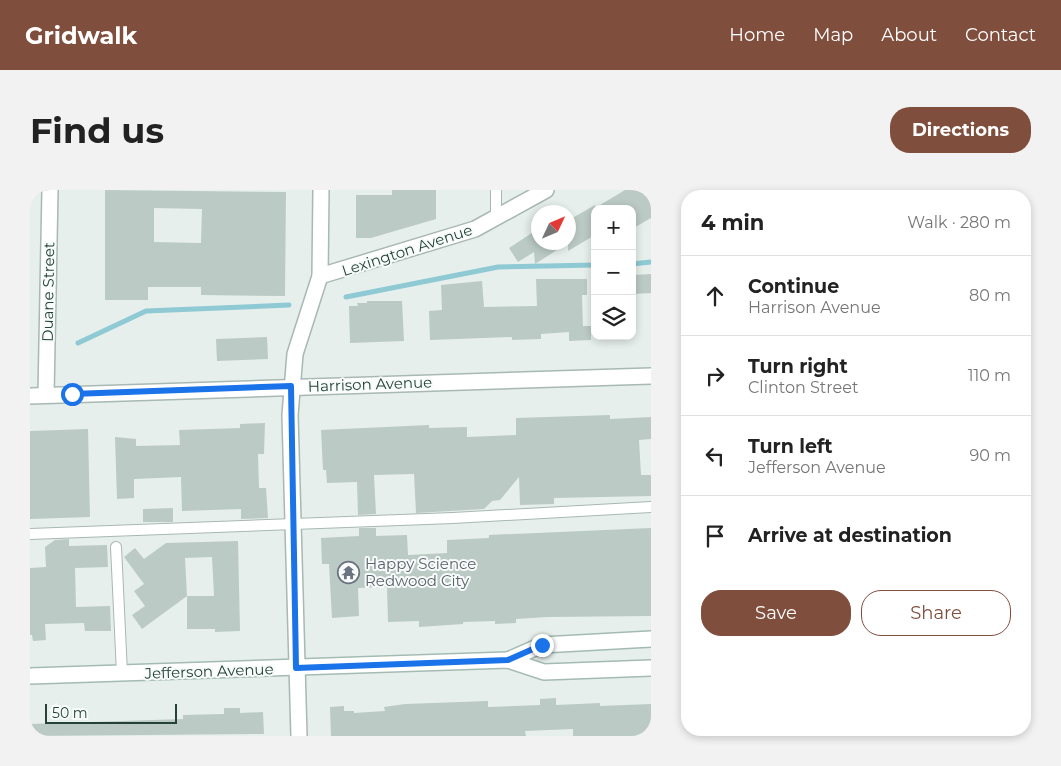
<!DOCTYPE html>
<html lang="en">
<head>
<meta charset="utf-8">
<style>
	:root { --surface:#fff; --page:#f2f2f2; --text:#222; --muted:#767676; --line:#e0e0e0; --accent:#804e3d }
	body { margin:0; font-family:Montserrat,sans-serif; background:var(--page); color:var(--text) }
	.controls { position:absolute; right:15px; top:15px; display:grid; overflow:hidden; border-radius:10px; box-shadow:0 2px 8px #0003 }
	.controls button { width:45px; height:45px; display:grid; place-items:center; padding:0; border:0; border-bottom:1px solid var(--line); background:var(--surface); color:var(--text); font:25px sans-serif }
	.compass { position:absolute; left:501px; top:15px; width:45px; height:45px; border-radius:50%; background:var(--surface); box-shadow:0 2px 8px #0003; rotate:46deg }
	.scale { position:absolute; left:15px; bottom:12px; width:132px; box-sizing:border-box; padding-left:5px; border:2px solid #24423a; border-top:0; font-size:14px; line-height:18px; white-space:nowrap; color:#24423a; -webkit-text-stroke:4px #f7fbf9; paint-order:stroke }
	.stop { position:absolute; width:15px; height:15px; margin:-11px; border:4px solid #1a73e8; border-radius:50%; background:#fff }
	.stop.end { background:#1a73e8; border-color:#fff; box-shadow:0 1px 5px #0008 }
	.list { margin:0; padding:0; list-style:none }
	h2 { display:flex; justify-content:space-between; align-items:center; height:65px; margin:0; padding:0 20px; font-size:21px }
	h2 small { font-size:16px; font-weight:400; color:var(--muted) }
	.list li { display:grid; grid-template-columns:32px 1fr auto; gap:15px; align-items:center; box-sizing:border-box; height:80px; padding:0 20px; border-top:1px solid var(--line) }
	.list b { display:block; font-size:19px; white-space:nowrap }
	.list p { margin:0; font-size:16px; white-space:nowrap; color:var(--muted) }
	.list em { font-size:16px; font-style:normal; color:var(--muted) }
	.actions { display:flex; gap:10px; padding:15px 20px }
	.actions a { flex:1; padding:11px 0; border:1px solid var(--accent); border-radius:20px; text-align:center; font-size:18px; color:var(--accent) }
	.actions .main { background:var(--accent); color:#fff }
	.icon { flex:none; width:28px; height:28px; fill:none; stroke:currentColor; stroke-width:2; stroke-linecap:round; stroke-linejoin:round }
	.map { position:relative; flex:none; width:621px; height:546px; overflow:hidden; border-radius:20px }
	header { display:flex; align-items:center; gap:30px; box-sizing:border-box; height:70px; padding:0 25px; background:var(--accent); color:#fff }
	header strong { font-size:24px }
	nav { display:flex; gap:28px; margin-inline-start:auto; font-size:18px }
	.intro { display:flex; align-items:center; justify-content:space-between; box-sizing:border-box; height:120px; padding:0 30px }
	h1 { margin:0; font-size:35px }
	.button { padding:12px 22px; border-radius:20px; background:var(--accent); color:#fff; font-size:18px; font-weight:700 }
	main { display:flex; gap:30px; padding:0 30px }
	aside { flex:1; background:var(--surface); border-radius:20px; box-shadow:0 2px 8px #0003 }
	.map>svg:first-child { display:block }
	.lines { fill:none; stroke-linecap:round; stroke-linejoin:round }
	.stream { stroke:#8ec9d4; stroke-width:5 }
	.building { fill:#bbcac4; fill-rule:evenodd }
	.service-casing { stroke:#a8b8b2; stroke-width:12 }
	.minor-casing { stroke:#a8b8b2; stroke-width:18 }
	.secondary-casing { stroke:#a4bbb3; stroke-width:18 }
	.service { stroke:#fff; stroke-width:10 }
	.minor { stroke:#fff; stroke-width:15 }
	.secondary { stroke:#fff; stroke-width:15 }
	.route { stroke:#1a73e8; stroke-width:6 }
	.labels { text-anchor:middle; dominant-baseline:central; stroke-width:4; stroke-linejoin:round; paint-order:stroke }
	.street-label { font-size:15px; fill:#24423a; stroke:#f7fbf9 }
	.worship-label { font-size:15px; fill:#5b616d; stroke:#f7fbf9; text-anchor:start }
</style>
</head>
<body>
<header>
<strong>Gridwalk</strong>
<nav><a>Home</a><a>Map</a><a>About</a><a>Contact</a></nav>
</header>
<div class="intro"><h1>Find us</h1><a class="button">Directions</a></div>
<main>
<div class="map">
<svg width="621" height="546" viewBox="0 0 621 546">
	<rect width="100%" height="100%" fill="#e6efeb"/>
	<g class="lines">
		<!-- stream -->
		<g class="stream">
			<polyline points="602,74 621,72"/>
			<polyline points="316,107 468,77 565,75"/>
			<polyline points="48,153 116,121 259,115"/>
		</g>
	</g>
	<!-- building -->
	<g class="building">
		<path d="M75,0L256,2L255,106L171,105V97H118V110H75ZM124,18L172,19L171,53L124,52Z"/>
		<polygon points="362,0 406,0 406,29 341,48 326,48 326,5 362,5"/>
		<polygon points="595,0 621,0 621,28 602,39 602,19 565,19 565,45 538,61 538,53 505,74 504,62 488,72 479,58 508,39 508,52 538,52 539,30 565,15 565,18"/>
		<polygon points="621,84 621,103 604,104 604,85"/>
		<polygon points="506,89 557,89 557,105 552,105 553,136 561,136 561,150 539,151 539,142 511,144 511,149 482,150 482,147 400,150 399,121 412,120 411,95 452,91 454,117 507,116"/>
		<polygon points="337,111 372,111 374,151 320,153 319,116 328,116 327,113 337,113"/>
		<polygon points="237,147 238,169 187,171 186,149"/>
		<polygon points="580,225 580,229 621,227 621,249 609,250 611,285 621,285 621,306 524,308 524,314 490,315 489,287 470,310 462,311 454,319 386,323 384,284 344,285 346,324 328,325 327,292 297,293 296,280 293,280 291,240 399,235 399,238 437,237 437,247 486,245 486,228"/>
		<polygon points="235,233 234,264 228,264 229,298 236,298 238,328 211,329 211,319 152,321 151,287 104,289 104,308 87,309 85,247 106,249 106,256 150,255 149,240 210,238 210,234"/>
		<polygon points="58,239 60,327 0,329 0,241"/>
		<polygon points="143,318 143,332 113,332 113,319"/>
		<polygon points="329,338 346,338 346,346 377,345 378,365 417,363 417,350 459,348 459,345 621,338 621,426 517,427 486,429 486,433 465,434 465,431 433,432 433,434 389,437 389,431 358,432 357,397 328,398 329,426 302,428 299,374 292,374 291,348 329,346"/>
		<polygon points="39,349 39,356 77,355 78,377 45,378 46,417 80,416 81,441 55,441 54,433 15,434 16,450 3,451 2,445 0,445 0,378 16,377 15,357 25,350"/>
		<path d="M208,351L210,441L185,442V439H157V406L112,439L102,425L115,416L104,401L114,394L94,367L105,358L114,369L136,353ZM182,367L184,406H157L155,368Z"/>
		<polygon points="526,508 526,515 570,513 570,516 621,514 621,546 543,546 543,539 495,541 496,546 301,546 300,517 314,516 314,521 324,521 324,523 355,521 354,517 375,514 458,511 458,517 510,515 510,509"/>
		<polygon points="194,518 210,518 210,523 233,522 234,544 0,546 0,534 153,529 153,525 194,524"/>
	</g>
	<g class="lines">
		<defs>
			<g id="service">
				<polyline points="466,28 466,0"/>
				<polyline points="0,344 423,328 621,317"/>
				<polyline points="86,357 92,483"/>
			</g>
			<g id="minor">
				<polyline points="290,86 445,39 516,0"/>
				<polyline points="16,205 20,0"/>
				<polyline points="0,206 621,186"/>
				<polyline points="269,546 260,225 265,164 290,86 291,0"/>
			</g>
			<g id="secondary">
				<polyline points="478,470 512,455 621,449"/>
				<polyline points="0,486 478,470 514,482 621,478"/>
			</g>
		</defs>
		<!-- service casing -->
		<use href="#service" class="service-casing"/>
		<!-- minor casing -->
		<use href="#minor" class="minor-casing"/>
		<!-- secondary casing -->
		<use href="#secondary" class="secondary-casing"/>
		<!-- service -->
		<use href="#service" class="service"/>
		<!-- minor -->
		<use href="#minor" class="minor"/>
		<!-- secondary -->
		<use href="#secondary" class="secondary"/>
	</g>
	<g class="lines">
		<!-- route -->
		<polyline class="route" points="42,204 261,196 266,478 478,470 512,455"/>
	</g>
	<!-- icons -->
	<defs>
		<symbol id="temple-ring" viewBox="-11 -11 22 22"><circle r="9.5" fill="#f7fbf9" stroke="#6b7280" stroke-width="1.5"/><path d="M0-6L5-2H3V0L6.5 2.5H4V6H1.5V3h-3V6H-4V2.5H-6.5L-3 0V-2H-5Z" fill="#6b7280"/></symbol>
	</defs>
	<g fill-rule="evenodd">
		<use href="#temple-ring" x="306" y="370" width="25" height="25"/>
	</g>
	<g class="labels">
		<!-- street labels -->
		<g class="street-label">
			<text transform="translate(377 60) rotate(-18)">Lexington Avenue</text>
			<text transform="translate(18 102) rotate(-89)">Duane Street</text>
			<text transform="translate(340 194) rotate(-2)">Harrison Avenue</text>
			<text transform="translate(179 481) rotate(-2)">Jefferson Avenue</text>
		</g>
		<!-- worship labels -->
		<g class="worship-label">
			<text x="335" y="373">Happy Science<tspan x="335" dy="17">Redwood City</tspan></text>
		</g>
	</g>
</svg>
<div class="controls">
<button>+</button>
<button>−</button>
<button><svg class="icon" aria-label="layers" viewBox="0 0 24 24"><path d="M12 4l9 5-9 5-9-5zM3 14l9 5 9-5"/></svg></button>
</div>
<svg class="compass" viewBox="-18 -18 36 36"><path d="M0-13l5 13h-10z" fill="#e53935"/><path d="M0 13l5-13h-10z" fill="#767676"/></svg>
<div class="scale">50 m</div>
<div class="stop" style="left:42px;top:204px"></div>
<div class="stop end" style="left:512px;top:455px"></div>
</div>
<aside>
<h2>4 min<small>Walk · 280 m</small></h2>
<ul class="list">
<li><svg class="icon" aria-label="ahead" viewBox="0 0 24 24"><path d="M12 20V5M6 11l6-6 6 6"/></svg><div><b>Continue</b><p>Harrison Avenue</p></div><em>80 m</em></li>
<li><svg class="icon" aria-label="right" viewBox="0 0 24 24"><path d="M7 20v-9h11M14 6l5 5-5 5"/></svg><div><b>Turn right</b><p>Clinton Street</p></div><em>110 m</em></li>
<li><svg class="icon" aria-label="left" viewBox="0 0 24 24"><path d="M17 20v-9H6M10 6l-5 5 5 5"/></svg><div><b>Turn left</b><p>Jefferson Avenue</p></div><em>90 m</em></li>
<li><svg class="icon" aria-label="arrive" viewBox="0 0 24 24"><path d="M6 21V4h12l-3 4 3 4H6"/></svg><div><b>Arrive at destination</b></div></li>
</ul>
<div class="actions"><a class="main">Save</a><a>Share</a></div>
</aside>
</main>
</body>
</html>
